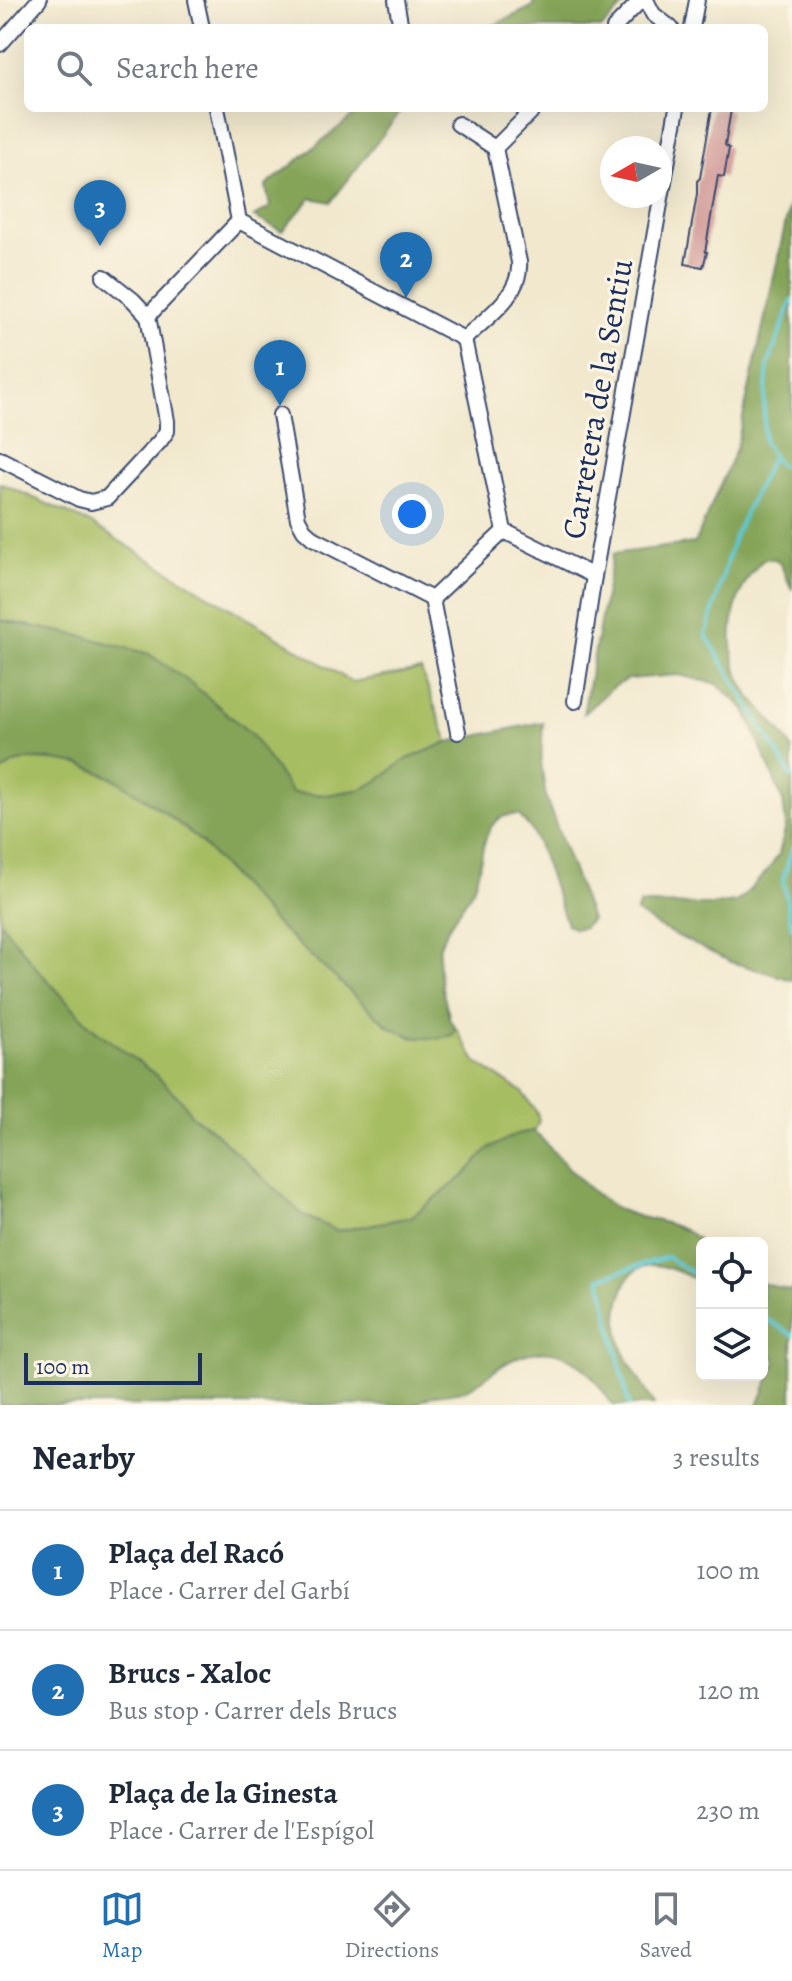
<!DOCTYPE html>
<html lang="en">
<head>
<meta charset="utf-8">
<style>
	:root { --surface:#fff; --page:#f6f6f7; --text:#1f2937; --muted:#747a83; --line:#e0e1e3; --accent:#1f6fb2 }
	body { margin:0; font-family:Alegreya,serif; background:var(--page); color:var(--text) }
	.controls { position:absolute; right:24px; bottom:24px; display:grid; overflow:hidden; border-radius:12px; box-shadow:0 8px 32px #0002 }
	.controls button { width:72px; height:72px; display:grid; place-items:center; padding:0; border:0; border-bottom:2px solid var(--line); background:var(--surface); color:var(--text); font:40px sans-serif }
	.compass { position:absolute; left:600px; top:136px; width:72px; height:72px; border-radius:50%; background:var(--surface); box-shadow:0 8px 32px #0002; rotate:261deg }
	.scale { position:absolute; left:24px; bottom:20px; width:178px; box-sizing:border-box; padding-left:8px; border:4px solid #1b2f5e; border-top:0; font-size:22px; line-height:28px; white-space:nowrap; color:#1b2f5e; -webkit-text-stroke:6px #fcf5e5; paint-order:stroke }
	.you { position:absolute; left:412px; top:514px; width:28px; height:28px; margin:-20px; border:6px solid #fff; border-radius:50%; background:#1a73e8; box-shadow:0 0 0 12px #1a73e833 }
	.badge { display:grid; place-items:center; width:52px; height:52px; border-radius:50%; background:var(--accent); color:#fff; font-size:26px; font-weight:700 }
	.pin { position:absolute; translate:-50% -66px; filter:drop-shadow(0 2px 4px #0008) }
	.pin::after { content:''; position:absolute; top:42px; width:28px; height:24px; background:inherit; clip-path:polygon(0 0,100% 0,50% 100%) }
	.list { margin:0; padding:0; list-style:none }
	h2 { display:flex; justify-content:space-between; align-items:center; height:104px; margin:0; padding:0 32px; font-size:34px }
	h2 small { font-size:26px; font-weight:400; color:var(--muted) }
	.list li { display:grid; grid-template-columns:52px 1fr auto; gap:24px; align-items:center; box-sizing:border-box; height:120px; padding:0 32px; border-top:2px solid var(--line) }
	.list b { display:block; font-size:30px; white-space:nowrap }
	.list p { margin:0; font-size:26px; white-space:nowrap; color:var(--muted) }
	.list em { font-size:26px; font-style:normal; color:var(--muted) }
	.icon { flex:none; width:44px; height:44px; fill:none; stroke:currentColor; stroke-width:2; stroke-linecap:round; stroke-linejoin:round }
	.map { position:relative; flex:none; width:792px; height:1405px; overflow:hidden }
	.search { position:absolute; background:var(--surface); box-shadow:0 8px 32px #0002; left:24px; right:24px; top:24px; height:88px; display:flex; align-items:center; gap:20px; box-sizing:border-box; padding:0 28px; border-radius:12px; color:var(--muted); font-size:30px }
	.sheet { height:464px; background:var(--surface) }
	nav { display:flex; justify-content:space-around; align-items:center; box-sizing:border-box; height:112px; border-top:2px solid var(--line); background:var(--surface); font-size:22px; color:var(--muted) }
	nav a { display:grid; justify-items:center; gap:4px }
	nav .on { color:var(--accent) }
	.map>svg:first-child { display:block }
	.green { fill:#a7bd62; stroke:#617660; stroke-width:2 }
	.forest { fill:#85a458; stroke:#506a5b; stroke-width:2 }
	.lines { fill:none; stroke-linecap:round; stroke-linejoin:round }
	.stream { stroke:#5bc8d1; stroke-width:4 }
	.building { fill:#d09896 }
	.street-casing { stroke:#3b4b6f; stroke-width:18 }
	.street { stroke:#fff; stroke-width:14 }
	.labels { text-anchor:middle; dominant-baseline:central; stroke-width:6; stroke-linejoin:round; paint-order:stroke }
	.street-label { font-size:32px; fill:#1b2f5e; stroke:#fcf5e5 }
</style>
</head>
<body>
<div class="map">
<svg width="792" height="1405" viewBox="0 0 792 1405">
	<rect width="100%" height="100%" fill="#fcf5e5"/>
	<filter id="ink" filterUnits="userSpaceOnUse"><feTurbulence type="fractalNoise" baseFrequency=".0125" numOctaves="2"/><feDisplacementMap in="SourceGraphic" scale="16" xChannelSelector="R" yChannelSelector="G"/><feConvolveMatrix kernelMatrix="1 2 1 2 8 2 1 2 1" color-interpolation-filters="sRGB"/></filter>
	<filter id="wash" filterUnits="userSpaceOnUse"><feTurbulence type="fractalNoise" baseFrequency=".006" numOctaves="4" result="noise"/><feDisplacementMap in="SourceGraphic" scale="32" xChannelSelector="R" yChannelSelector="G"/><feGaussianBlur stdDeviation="1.8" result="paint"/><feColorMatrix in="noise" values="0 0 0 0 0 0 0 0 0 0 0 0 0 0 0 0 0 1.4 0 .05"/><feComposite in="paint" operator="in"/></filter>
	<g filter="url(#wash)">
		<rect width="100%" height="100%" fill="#f1e8cd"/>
		<!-- green -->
		<g class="green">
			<polygon points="0,483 88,522 352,682 421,670 448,742 403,761 376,782 362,789 327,795 292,793 251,734 192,684 149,655 82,636 0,620"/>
			<polygon points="31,759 67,761 83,765 117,780 168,815 200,841 275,923 387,1025 413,1038 453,1035 455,1027 477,1063 522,1092 537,1113 539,1121 534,1131 517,1134 488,1149 465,1175 411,1217 338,1231 304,1216 210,1128 192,1116 183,1102 156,1075 90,1026 38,970 0,921 0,773 14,763"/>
		</g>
		<!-- forest -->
		<g class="forest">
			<polygon points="535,0 629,0 602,28 488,28 532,7"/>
			<polygon points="363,108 403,108 331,202 311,198 282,231 254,217 270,207 266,186"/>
			<path d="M792,194V590L781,565L775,559H764C729,591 721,652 747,692C756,706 788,736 792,749C792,761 792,796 792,810C792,867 792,924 792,980L731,962L659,927L636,912L640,904L711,905L735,902L741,899L768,870L779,854L786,826L783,801L745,709L717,684L678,675L628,679L613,687L583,714L613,554L695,543L736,449Z"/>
			<path d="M0,620L82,636L149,654L192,684L251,734L292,793L327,795L362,789L376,782L403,761L448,742L543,722L541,762L546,798L591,919L584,927L574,929L567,924L538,844L531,829L519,815C508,814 498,816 492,826C480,843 482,867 474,886C465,907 441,930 439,952C436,974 445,998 450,1020L455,1027L453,1035C427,1041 411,1039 387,1025L275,923L200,841L168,815L117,780L83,765L49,759H31L14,763L0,773Z"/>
			<path d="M0,921L38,970L90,1026L156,1075L183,1102L192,1116L210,1128L304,1216L338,1231L411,1217L465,1175L488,1149L517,1134L534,1131C557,1154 588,1193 616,1208C646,1224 673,1216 702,1243V1283C672,1267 633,1248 622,1294C618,1309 616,1323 620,1338C625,1362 643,1383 654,1405H612C588,1364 557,1335 508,1362C494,1370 481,1382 467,1389C458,1393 446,1393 436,1395C428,1397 421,1401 414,1405H0Z"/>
			<polygon points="762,1283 790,1291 792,1289 792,1405 758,1405 776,1362 762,1332"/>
		</g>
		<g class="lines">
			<!-- stream -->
			<g class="stream">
				<polyline points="792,300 768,365 764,409 764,442 778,464 792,471"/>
				<polyline points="773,455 734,537 706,635 792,777"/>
				<polyline points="792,849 783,880 792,928"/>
				<polyline points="762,1316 792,1335"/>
				<polyline points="629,1405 600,1278 667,1257 702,1279"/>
			</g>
		</g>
		<g id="blocks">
			<!-- building -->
			<polygon class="building" points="712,108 731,110 725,145 729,148 724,177 718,176 705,252 707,252 703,267 685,264 697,194 697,181 700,178"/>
		</g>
	</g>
	<g filter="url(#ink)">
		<use href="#blocks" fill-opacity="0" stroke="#3b4b6f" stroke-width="2"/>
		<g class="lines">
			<defs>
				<g id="street">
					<polyline points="196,0 202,28"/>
					<polyline points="396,0 401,28"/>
					<polyline points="646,0 653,14 671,28"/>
					<polyline points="614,28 641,0"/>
					<polyline points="692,28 697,0"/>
					<polyline points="0,44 39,0"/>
					<polyline points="217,108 239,221 464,339"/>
					<polyline points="458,124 495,148"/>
					<polyline points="104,277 133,300 148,316"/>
					<polyline points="464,339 504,531 594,576"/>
					<path d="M464,339C486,318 522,295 519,262L495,148L535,108"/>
					<polyline points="280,415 298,519 304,530 313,538 432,599 458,732"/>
					<polyline points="0,459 79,499 91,502 107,498 160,441 167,431 167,421 148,316 239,221"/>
					<polyline points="432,599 504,531"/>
					<polyline points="575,701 594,576 677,108"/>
				</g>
			</defs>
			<!-- street casing -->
			<use href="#street" class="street-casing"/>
			<!-- street -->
			<use href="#street" class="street"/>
		</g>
	</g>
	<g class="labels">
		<!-- street labels -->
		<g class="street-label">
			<text transform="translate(597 399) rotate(-80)">Carretera de la Sentiu</text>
		</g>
	</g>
</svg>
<div class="controls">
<button><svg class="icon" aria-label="locate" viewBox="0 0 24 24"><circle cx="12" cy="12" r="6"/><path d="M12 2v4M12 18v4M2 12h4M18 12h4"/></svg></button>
<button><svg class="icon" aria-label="layers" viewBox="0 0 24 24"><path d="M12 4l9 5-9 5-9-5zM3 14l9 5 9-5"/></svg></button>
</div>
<svg class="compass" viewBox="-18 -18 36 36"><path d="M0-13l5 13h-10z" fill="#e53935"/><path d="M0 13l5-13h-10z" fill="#747a83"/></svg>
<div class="scale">100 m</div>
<div class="you"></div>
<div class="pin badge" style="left:280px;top:406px">1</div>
<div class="pin badge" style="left:406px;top:298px">2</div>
<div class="pin badge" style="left:100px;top:246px">3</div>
<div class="search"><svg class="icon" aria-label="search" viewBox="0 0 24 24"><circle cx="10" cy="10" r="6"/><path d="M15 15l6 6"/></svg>Search here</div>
</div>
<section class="sheet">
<h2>Nearby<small>3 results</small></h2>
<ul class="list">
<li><span class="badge">1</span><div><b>Plaça del Racó</b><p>Place · Carrer del Garbí</p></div><em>100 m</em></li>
<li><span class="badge">2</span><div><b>Brucs - Xaloc</b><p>Bus stop · Carrer dels Brucs</p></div><em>120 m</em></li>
<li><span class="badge">3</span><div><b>Plaça de la Ginesta</b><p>Place · Carrer de l'Espígol</p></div><em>230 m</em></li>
</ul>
</section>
<nav>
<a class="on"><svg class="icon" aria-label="map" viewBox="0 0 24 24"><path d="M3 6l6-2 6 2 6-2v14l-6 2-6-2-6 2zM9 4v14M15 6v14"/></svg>Map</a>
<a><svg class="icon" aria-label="directions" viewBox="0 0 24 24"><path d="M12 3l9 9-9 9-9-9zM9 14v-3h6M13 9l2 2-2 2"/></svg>Directions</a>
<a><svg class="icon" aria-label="saved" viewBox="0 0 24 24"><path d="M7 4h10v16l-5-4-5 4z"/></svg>Saved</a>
</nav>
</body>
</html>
